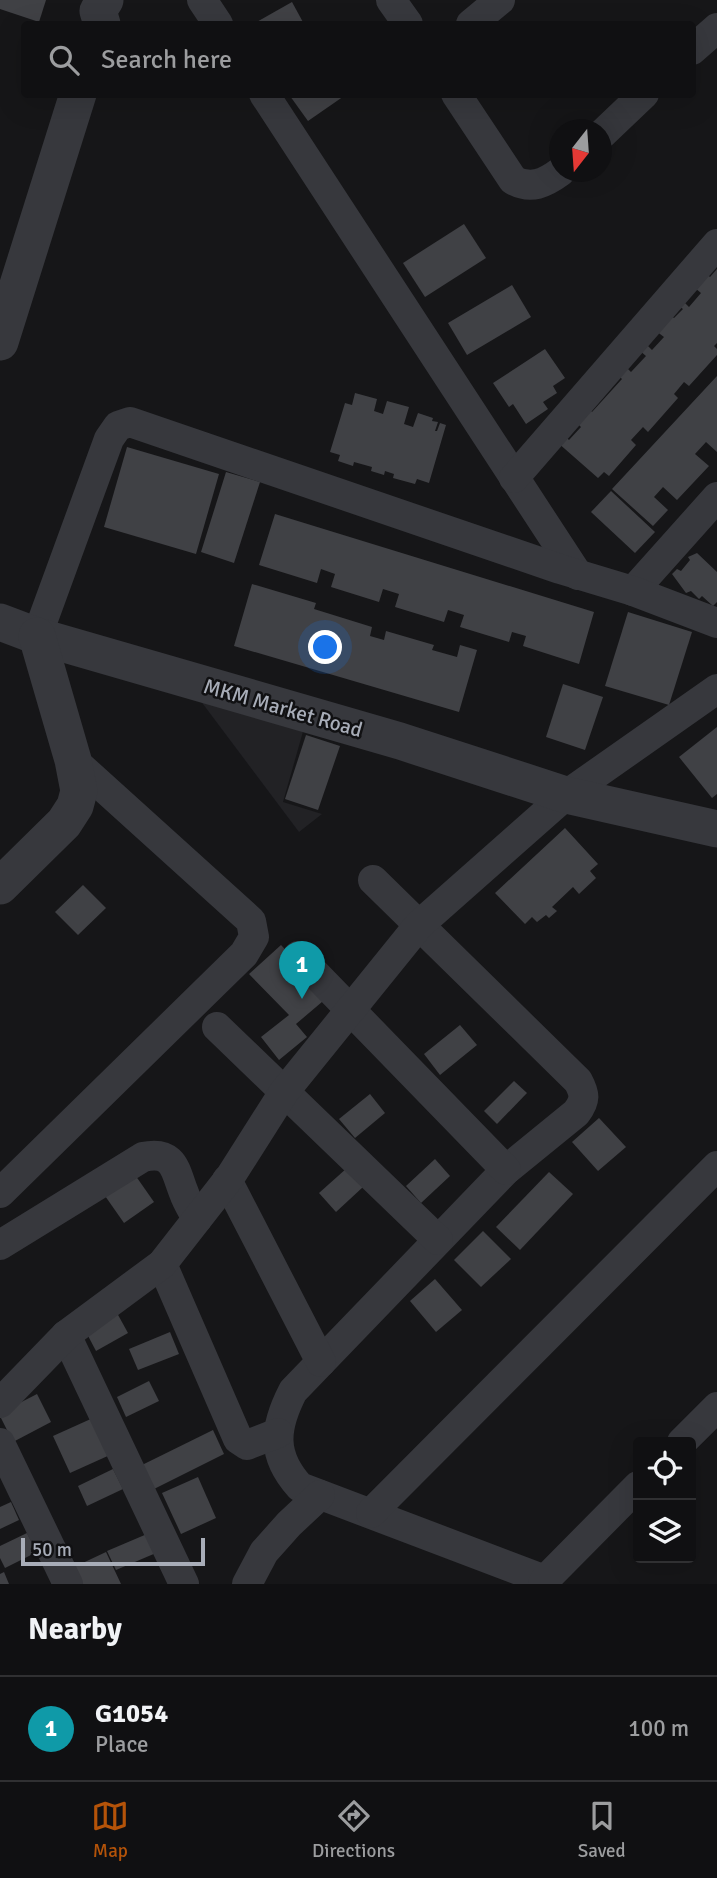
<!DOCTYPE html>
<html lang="en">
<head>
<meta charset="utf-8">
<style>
	:root { --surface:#101012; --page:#19191b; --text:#f1f3f6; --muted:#9c9d9f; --line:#303032; --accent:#b45309 }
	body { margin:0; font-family:Signika,sans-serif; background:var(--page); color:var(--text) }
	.controls { position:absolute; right:21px; bottom:21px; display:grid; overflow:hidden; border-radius:7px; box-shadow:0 7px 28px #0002 }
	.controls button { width:63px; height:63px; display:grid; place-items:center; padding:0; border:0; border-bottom:2px solid var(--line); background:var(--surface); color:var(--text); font:35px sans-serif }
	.compass { position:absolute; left:549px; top:119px; width:63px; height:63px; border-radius:50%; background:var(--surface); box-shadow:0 7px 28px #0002; rotate:197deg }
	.scale { position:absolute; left:21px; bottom:18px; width:184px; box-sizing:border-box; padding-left:7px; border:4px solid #a8adb8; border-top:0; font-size:19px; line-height:24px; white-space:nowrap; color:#a8adb8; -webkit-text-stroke:5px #111113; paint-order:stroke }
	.you { position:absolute; left:326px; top:648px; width:24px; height:24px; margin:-18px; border:5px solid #fff; border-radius:50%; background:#1a73e8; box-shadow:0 0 0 10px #1a73e833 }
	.badge { display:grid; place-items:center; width:46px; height:46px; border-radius:50%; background:var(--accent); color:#fff; font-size:23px; font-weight:700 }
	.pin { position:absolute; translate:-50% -58px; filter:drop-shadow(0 2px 4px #0008) }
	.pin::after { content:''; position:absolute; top:37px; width:24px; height:21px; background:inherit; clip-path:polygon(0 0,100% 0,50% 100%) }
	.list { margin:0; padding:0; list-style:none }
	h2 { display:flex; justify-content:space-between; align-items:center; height:91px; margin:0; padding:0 28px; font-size:30px }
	h2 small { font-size:23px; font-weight:400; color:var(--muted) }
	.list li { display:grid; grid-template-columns:46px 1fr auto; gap:21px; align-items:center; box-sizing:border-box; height:105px; padding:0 28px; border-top:2px solid var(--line) }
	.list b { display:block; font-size:26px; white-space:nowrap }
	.list p { margin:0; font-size:23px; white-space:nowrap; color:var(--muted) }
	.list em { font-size:23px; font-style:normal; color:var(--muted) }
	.icon { flex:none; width:38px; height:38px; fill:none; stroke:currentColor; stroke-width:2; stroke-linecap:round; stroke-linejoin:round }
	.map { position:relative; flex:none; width:717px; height:1584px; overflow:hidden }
	.search { position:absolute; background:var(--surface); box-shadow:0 7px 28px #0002; left:21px; right:21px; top:21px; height:77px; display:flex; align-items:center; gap:18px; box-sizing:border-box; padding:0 24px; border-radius:7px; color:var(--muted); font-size:26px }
	.sheet { height:196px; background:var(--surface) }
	nav { display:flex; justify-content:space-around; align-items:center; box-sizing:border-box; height:98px; border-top:2px solid var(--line); background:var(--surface); font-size:19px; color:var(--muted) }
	nav a { display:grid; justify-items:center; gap:4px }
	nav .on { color:var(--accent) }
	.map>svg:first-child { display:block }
	.built { fill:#222225 }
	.building { fill:#404145 }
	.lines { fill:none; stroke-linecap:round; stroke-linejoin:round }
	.minor { stroke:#37383d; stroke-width:30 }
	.tertiary { stroke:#37383d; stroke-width:37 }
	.labels { text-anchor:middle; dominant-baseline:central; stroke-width:5; stroke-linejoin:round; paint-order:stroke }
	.street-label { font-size:21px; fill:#a8adb8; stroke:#111113 }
</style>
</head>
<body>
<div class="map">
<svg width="717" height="1584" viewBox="0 0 717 1584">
	<rect width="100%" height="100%" fill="#161618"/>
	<!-- built -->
	<polygon class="built" points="200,700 304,728 283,802 322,814 299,832"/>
	<!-- building -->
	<g class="building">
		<polygon points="0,0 46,0 39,22 0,9"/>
		<polygon points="292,2 304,24 253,24"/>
		<polygon points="293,94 347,94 308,121 290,96"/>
		<polygon points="464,224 486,258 425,297 403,263"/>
		<polygon points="717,269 717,343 714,346 717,349 717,355 689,386 684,382 674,394 678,398 648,432 643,427 631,440 636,445 609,476 604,472 598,478 557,442 564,435 569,440 581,427 576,422 588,408 592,412 622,379 617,374 625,366 631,372 646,356 639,350 645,343 652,350 664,337 656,331 670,315 674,318 683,309 679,306 683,301 689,307 701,293 695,288 707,274 710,277"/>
		<polygon points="512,285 531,317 467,355 448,323"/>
		<polygon points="545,349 565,378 553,386 557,393 543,402 548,409 526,424 513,404 509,407 493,383"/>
		<polygon points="717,376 717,452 706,442 695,454 709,466 677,500 663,487 654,497 668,510 653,526 612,489"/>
		<polygon points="355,393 377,399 374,411 383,414 387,401 409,407 404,424 413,427 418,413 433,418 432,421 438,422 435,431 437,431 440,423 446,425 429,483 417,479 415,484 393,478 394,474 385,471 384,475 371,471 372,467 354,462 353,466 338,461 340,455 330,452 345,403 352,405"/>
		<polygon points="127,447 219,474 196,554 104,527"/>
		<polygon points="226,472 260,482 234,563 201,552"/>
		<polygon points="611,491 655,532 635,553 591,512"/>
		<polygon points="275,514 594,612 579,664 523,646 526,636 512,632 509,642 460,627 464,615 448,610 444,622 395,607 399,594 383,589 379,602 331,587 335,574 321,569 317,583 259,565"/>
		<polygon points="697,553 717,572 717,602 713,606 702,596 699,599 691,591 686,593 672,574 677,569 681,571 690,560 688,557"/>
		<polygon points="252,584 316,603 314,609 372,627 370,636 384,640 386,631 434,645 432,650 457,657 460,645 477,650 459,712 234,646"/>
		<polygon points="628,612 692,632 669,705 605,686"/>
		<polygon points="563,684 603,697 585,750 546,737"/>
		<polygon points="717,727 717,794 712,798 679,757"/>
		<polygon points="306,735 340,746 318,810 285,799"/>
		<polygon points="565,828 598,864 590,871 596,878 579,894 573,887 552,907 557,911 549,918 546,915 537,922 532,917 525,924 495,893"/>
		<polygon points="83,885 106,908 78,935 55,912"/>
		<polygon points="281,945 329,996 296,1024 307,1037 279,1060 261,1037 289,1015 249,974"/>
		<polygon points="460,1025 477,1045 440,1075 424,1054"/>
		<polygon points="514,1081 527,1093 497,1124 484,1111"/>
		<polygon points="370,1094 385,1113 355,1138 339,1119"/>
		<polygon points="599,1118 626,1147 598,1171 572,1142"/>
		<polygon points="435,1159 450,1176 421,1203 406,1186"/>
		<polygon points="347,1168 363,1187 336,1212 319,1193"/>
		<polygon points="133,1172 154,1202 124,1223 103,1193"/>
		<polygon points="549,1172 573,1194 520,1250 496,1227"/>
		<polygon points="483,1231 511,1259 481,1287 454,1260"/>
		<polygon points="435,1279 462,1310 436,1332 410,1301"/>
		<polygon points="117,1313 128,1333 96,1351 85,1330"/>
		<polygon points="170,1332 179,1354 138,1370 129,1349"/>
		<polygon points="149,1381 159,1401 126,1417 117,1397"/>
		<polygon points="37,1394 51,1422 13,1442 0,1416 0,1413"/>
		<polygon points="104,1413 121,1450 70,1473 53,1436"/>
		<polygon points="213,1430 224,1454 154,1489 142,1465"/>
		<polygon points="113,1469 123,1489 87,1506 78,1486"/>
		<polygon points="198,1477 216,1518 181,1534 162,1493"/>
		<polygon points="11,1502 19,1520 0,1529 0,1507"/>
		<polygon points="27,1533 37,1552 5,1568 0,1558 0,1546"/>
		<polygon points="147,1534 156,1553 116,1570 107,1551"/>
		<polygon points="106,1552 121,1584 79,1584 72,1568"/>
		<polygon points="4,1572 9,1584 0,1584 0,1574"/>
	</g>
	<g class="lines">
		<!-- minor -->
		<g class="minor">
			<polyline points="202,0 218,24"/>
			<polyline points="391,0 408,24"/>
			<polyline points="471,24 500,0"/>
			<polyline points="692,50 717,28"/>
			<polyline points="264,94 578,575"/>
			<path d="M456,94L513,180C531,190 545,183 560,172"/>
			<polyline points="602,134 644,94"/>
			<polyline points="514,478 717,244"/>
			<polyline points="633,591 717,497"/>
			<polyline points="37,636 109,439 118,426 130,422 560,569 633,591 717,623"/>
			<path d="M373,880L578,1081C585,1094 586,1100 576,1113L506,1170L293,1391C274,1428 271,1455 300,1487L545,1580"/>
			<polyline points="298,956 506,1170"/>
			<polyline points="217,1027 438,1240"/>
			<polyline points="227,1180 321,1362"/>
			<polyline points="0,1193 244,954 254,937 251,921 73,760"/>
			<path d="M0,1245L143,1157C175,1150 175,1171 184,1193C187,1202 193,1211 197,1219"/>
			<polyline points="162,1264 238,1439 247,1445 278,1433"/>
			<polyline points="66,1335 184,1584"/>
			<polyline points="0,1403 66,1335 162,1264 230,1177 284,1092 419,925 566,795 717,689"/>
			<polyline points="682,1442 717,1407"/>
			<polyline points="0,1443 68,1584"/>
			<polyline points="371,1513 717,1166"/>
			<polyline points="247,1584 264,1552 289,1524 320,1495"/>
			<polyline points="543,1584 545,1580 638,1486"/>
		</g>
		<!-- tertiary -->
		<g class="tertiary">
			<polyline points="102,24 98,11 105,0"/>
			<polyline points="0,342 78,94"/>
			<polyline points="0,622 37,636 400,741 566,795 717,829"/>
			<polyline points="0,886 64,823 75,806 79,791 73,760 37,636"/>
		</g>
	</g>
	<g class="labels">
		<!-- street labels -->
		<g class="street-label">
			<text transform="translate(283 708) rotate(16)">MKM Market Road</text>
		</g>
	</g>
</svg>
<div class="controls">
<button><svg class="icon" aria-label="locate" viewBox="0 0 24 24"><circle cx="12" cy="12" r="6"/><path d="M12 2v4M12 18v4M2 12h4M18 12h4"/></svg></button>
<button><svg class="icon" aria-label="layers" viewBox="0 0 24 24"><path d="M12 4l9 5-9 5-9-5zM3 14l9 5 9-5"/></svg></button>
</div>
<svg class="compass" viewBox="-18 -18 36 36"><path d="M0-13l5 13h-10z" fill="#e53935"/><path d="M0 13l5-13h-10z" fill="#9c9d9f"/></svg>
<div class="scale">50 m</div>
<div class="you"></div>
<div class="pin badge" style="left:302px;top:999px;background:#0f9aa8">1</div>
<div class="search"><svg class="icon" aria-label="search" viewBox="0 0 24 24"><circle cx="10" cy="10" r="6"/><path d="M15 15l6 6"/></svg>Search here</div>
</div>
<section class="sheet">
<h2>Nearby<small></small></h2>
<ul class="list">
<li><span class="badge" style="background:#0f9aa8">1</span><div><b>G1054</b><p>Place</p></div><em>100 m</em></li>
</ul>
</section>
<nav>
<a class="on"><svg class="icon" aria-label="map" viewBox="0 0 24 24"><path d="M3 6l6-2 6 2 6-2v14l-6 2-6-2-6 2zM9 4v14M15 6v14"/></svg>Map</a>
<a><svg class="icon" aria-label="directions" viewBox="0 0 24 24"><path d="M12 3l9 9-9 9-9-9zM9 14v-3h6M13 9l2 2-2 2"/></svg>Directions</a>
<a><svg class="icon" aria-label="saved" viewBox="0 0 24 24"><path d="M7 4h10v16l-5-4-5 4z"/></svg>Saved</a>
</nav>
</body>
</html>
